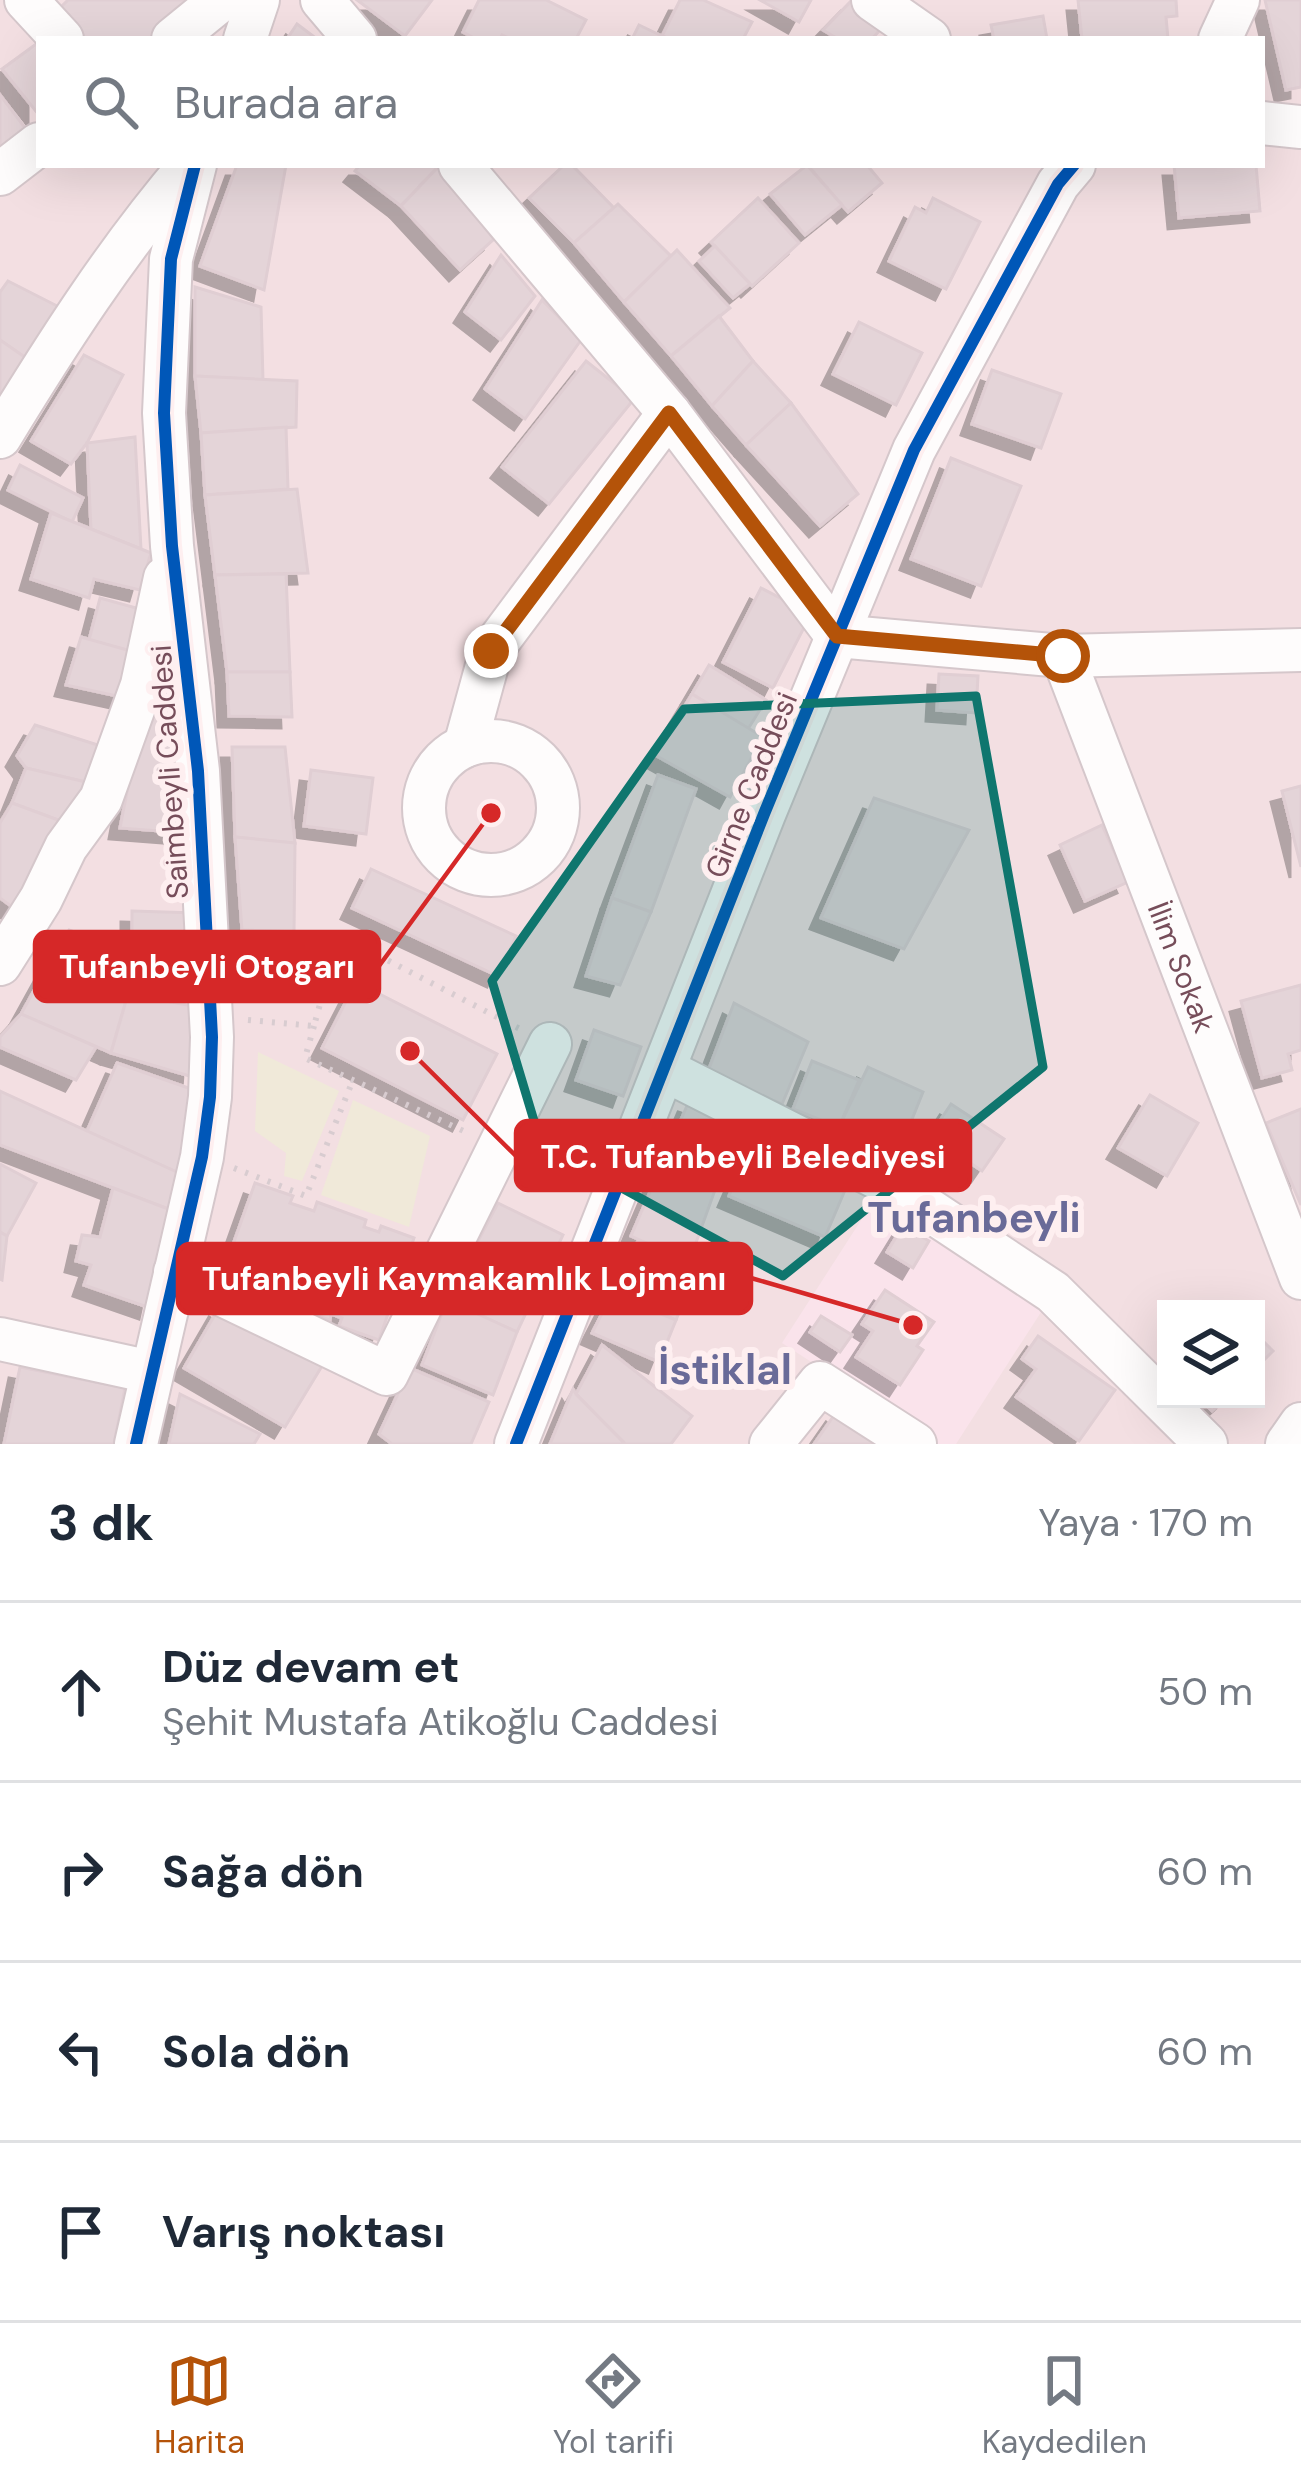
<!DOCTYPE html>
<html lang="tr">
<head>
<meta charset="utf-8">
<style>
	:root { --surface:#fff; --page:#f2f2f3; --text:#1f2937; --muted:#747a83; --line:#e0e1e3; --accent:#b45309 }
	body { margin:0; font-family:"DM Sans",sans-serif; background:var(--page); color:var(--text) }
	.controls { position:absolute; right:36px; bottom:36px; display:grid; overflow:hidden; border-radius:0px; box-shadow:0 12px 48px #0002 }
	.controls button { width:108px; height:108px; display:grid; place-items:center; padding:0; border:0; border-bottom:3px solid var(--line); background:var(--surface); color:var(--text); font:60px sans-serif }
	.stop { position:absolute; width:36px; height:36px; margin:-27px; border:9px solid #b45309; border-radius:50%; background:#fff }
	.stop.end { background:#b45309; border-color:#fff; box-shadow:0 3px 12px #0008 }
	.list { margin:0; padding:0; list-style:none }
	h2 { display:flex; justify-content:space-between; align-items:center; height:156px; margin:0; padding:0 48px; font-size:51px }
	h2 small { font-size:39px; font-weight:400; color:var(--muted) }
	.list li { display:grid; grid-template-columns:78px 1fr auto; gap:36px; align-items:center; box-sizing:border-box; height:180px; padding:0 48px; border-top:3px solid var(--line) }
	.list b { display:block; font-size:45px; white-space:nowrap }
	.list p { margin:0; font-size:39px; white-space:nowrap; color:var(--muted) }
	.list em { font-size:39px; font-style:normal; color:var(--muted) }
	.icon { flex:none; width:66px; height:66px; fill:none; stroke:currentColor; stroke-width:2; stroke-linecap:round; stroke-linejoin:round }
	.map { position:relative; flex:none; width:1301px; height:1444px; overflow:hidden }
	.search { position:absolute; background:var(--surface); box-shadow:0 12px 48px #0002; left:36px; right:36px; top:36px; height:132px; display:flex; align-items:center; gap:30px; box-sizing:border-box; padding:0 42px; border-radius:0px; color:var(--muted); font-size:45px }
	.sheet { height:876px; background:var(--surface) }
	nav { display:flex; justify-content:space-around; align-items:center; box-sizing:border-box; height:168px; border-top:3px solid var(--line); background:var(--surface); font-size:33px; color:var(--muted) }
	nav a { display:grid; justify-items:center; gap:6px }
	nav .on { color:var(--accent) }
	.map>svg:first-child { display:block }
	.residential { fill:#f3dfe2; fill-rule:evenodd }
	.commercial { fill:#fae3eb }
	.green { fill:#f0e9d9 }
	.building { fill:#e4d4d8; stroke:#e0ced3; stroke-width:3; filter:url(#shadow) }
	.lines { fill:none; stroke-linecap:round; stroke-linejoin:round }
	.minor-casing { stroke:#d5c7cb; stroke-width:46 }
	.path { stroke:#d8ccd0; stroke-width:6; stroke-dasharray:3 9; stroke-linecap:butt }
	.minor { stroke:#fefcfc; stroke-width:42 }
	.cycleway-casing { stroke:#feeff0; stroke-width:20 }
	.cycleway { stroke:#0057b8; stroke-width:12 }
	.route { stroke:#b45309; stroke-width:15 }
	.marked { fill:#0f766e; fill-opacity:0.2; stroke:#0f766e; stroke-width:9; stroke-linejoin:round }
	.labels { text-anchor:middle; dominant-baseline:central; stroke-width:12; stroke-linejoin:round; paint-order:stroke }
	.street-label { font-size:30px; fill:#764d5a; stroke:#feeff0 }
	.district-label { font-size:42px; font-weight:bold; fill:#696a98; stroke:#feeff0 }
	.leader { fill:none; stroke:#d62828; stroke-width:4.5 }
	.callout-dot { fill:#d62828; stroke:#feeff0; stroke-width:4.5 }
	.callout { fill:#d62828; stroke:#d62828; stroke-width:4.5 }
	.callout-label { font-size:33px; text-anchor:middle; font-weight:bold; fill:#fff }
</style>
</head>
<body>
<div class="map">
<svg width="1301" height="1444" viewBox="0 0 1301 1444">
	<defs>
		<filter id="shadow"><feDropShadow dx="-11" dy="11" stdDeviation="0" flood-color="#0004"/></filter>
	</defs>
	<rect width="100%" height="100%" fill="#f7ecee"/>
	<!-- residential -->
	<path class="residential" d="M0,0H1301V1444H0ZM39,39H1262V165H39ZM1166,1309H1256V1399H1166Z"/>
	<!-- commercial -->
	<polygon class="commercial" points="876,1197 1045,1306 956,1444 938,1444 782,1343"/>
	<!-- green -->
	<g class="green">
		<polygon points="258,1052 339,1091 302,1181 284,1176 286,1153 255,1131"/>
		<polygon points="353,1100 430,1136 409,1227 321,1195"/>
	</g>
	<!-- building -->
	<g class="building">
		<polygon points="68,0 192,0 157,39 78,39 57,11"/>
		<polygon points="357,0 432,0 405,36"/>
		<polygon points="479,0 546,0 586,20 576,39 511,39 502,35 500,39 476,39 463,32"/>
		<polygon points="680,0 703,0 752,22 743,39 669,39 662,36"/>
		<polygon points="760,0 811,0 799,22"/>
		<polygon points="852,0 886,23 872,39 838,39 823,30"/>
		<polygon points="1078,0 1176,0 1177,16 1166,17 1168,39 1082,39"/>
		<polygon points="1265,0 1301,0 1301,87 1286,90"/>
		<polygon points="1043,16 1047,39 994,39 991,25"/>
		<polygon points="297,24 317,39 287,39"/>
		<polygon points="639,25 662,36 669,39 632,39"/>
		<polygon points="39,42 39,115 2,69"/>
		<polygon points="0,95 32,137 0,162"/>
		<polygon points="237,165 286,165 264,290 200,266"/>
		<polygon points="360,165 436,165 438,167 401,206 355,171"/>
		<polygon points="564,165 572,165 614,208 574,243 529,198"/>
		<polygon points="807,165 867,165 882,183 848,212"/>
		<polygon points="807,165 842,205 805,235 770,194"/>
		<polygon points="1174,165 1256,165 1260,211 1179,218"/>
		<polygon points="438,167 494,239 460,270 401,206"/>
		<polygon points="758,198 799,243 752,286 711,242"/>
		<polygon points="933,198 980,222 946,289 889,261 915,207 926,213"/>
		<polygon points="618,204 671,256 624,302 574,243"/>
		<polygon points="715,246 750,284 733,298 699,261"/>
		<polygon points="677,250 730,308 671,356 624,302"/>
		<polygon points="501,255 535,296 501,340 465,312"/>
		<polygon points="8,281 67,311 36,365 0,340 0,292"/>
		<polygon points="195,287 261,307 263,380 195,376"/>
		<polygon points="542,300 581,340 525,419 485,389"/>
		<polygon points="719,316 753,361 712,406 671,356"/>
		<polygon points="859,322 922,353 896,405 833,374"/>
		<polygon points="0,340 36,365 0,426"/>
		<polygon points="84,355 123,375 87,443 71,464 31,441"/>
		<polygon points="586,361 634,399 549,504 502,467"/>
		<polygon points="753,361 791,403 746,445 712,406"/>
		<polygon points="992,370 1061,394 1041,448 972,424"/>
		<polygon points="195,376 297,381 296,427 201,433"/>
		<polygon points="791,403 858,494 820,526 746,445"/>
		<polygon points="286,427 288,489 205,495 201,433"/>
		<polygon points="135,437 141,549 91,529 87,443"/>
		<polygon points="951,458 1021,486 981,586 911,559"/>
		<polygon points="20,465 83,498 72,522 8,490"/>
		<polygon points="297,489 308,573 215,575 205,495"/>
		<polygon points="51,513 151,553 140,590 94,579 89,598 31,579"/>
		<polygon points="286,574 290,672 227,672 215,575"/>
		<polygon points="761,588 811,614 773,688 723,662"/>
		<polygon points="100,598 147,611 138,653 89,640"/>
		<polygon points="81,637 138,653 126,698 66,685"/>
		<polygon points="709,665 766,700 748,729 692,694"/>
		<polygon points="227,672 290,672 292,717 229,716"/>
		<polygon points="939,674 978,676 976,713 937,710"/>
		<polygon points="692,694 763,737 730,797 655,755"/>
		<polygon points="144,704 182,707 185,833 120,828"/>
		<polygon points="35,725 107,748 90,783 26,768 17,756"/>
		<polygon points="232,747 285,747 295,843 235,837"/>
		<polygon points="26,768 90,783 69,824 12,803"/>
		<polygon points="311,770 373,778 366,834 304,826"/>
		<polygon points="658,775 696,789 651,912 612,898"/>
		<polygon points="1301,786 1301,867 1282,791"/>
		<polygon points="874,798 969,830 904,949 821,918"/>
		<polygon points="12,803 69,824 23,915 0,898 0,823"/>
		<polygon points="1102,825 1128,882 1085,901 1060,845"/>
		<polygon points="235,837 295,843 294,932 242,930"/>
		<polygon points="371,869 516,936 498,976 352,908"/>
		<polygon points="612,898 651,912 620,985 586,976"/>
		<polygon points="132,911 197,913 196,965 132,954"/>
		<polygon points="69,930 132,954 128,994 48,965"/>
		<polygon points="242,930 301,932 300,990 246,990"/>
		<polygon points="48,965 128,994 111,1053 21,1014"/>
		<polygon points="356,982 497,1054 463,1120 322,1048"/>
		<polygon points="1301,985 1301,1050 1288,1054 1292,1070 1262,1078 1241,1001"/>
		<polygon points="128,994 198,1007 193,1077 111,1053"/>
		<polygon points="734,1003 808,1042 782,1104 707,1074"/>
		<polygon points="21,1014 96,1047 76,1080 0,1047 0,1037"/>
		<polygon points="594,1030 641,1047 623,1096 576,1080"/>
		<polygon points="812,1061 859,1080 839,1127 793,1109"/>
		<polygon points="117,1063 197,1091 181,1174 87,1131"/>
		<polygon points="868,1067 923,1092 898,1154 839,1127"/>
		<polygon points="0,1091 181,1174 171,1210 0,1145"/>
		<polygon points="1150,1095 1198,1123 1167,1176 1118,1148"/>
		<polygon points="689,1101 741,1118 689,1262 631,1236"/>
		<polygon points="951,1104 1004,1139 982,1171 957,1154 950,1164 923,1146"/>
		<polygon points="1301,1109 1301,1205 1266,1123"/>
		<polygon points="755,1136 851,1176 825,1237 729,1196"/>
		<polygon points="0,1164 36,1183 7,1236 0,1232"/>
		<polygon points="255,1183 293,1196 290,1203 314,1211 317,1202 366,1220 364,1227 379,1232 381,1226 414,1238 379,1340 339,1326 342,1318 331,1314 330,1320 266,1298 269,1291 253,1286 250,1291 220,1281"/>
		<polygon points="113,1188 171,1210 150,1308 84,1285 91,1265 76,1261 82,1235 100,1237"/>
		<polygon points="498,1203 563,1235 517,1332 447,1300"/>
		<polygon points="903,1226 929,1241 913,1268 887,1252"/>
		<polygon points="0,1232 7,1236 2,1280 0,1279"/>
		<polygon points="638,1241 698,1266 676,1320 612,1294"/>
		<polygon points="885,1290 934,1322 917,1346 923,1350 900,1385 856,1357 873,1331 862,1324"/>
		<polygon points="612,1294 676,1320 659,1362 592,1333"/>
		<polygon points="447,1300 517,1332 493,1395 422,1365"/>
		<polygon points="220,1306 322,1366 285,1427 184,1368"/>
		<polygon points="821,1316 852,1335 840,1352 810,1332"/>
		<polygon points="1256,1334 1273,1351 1256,1368"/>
		<polygon points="1038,1336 1115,1390 1079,1441 1016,1397 1036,1369 1022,1359"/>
		<polygon points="602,1345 692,1416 671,1444 625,1444 576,1394"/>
		<polygon points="20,1367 125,1388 114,1444 4,1444"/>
		<polygon points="410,1368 489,1402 471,1444 392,1444 379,1434"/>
		<polygon points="573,1389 576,1394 625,1444 550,1444"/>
		<polygon points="180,1394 260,1434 254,1444 169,1444"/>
		<polygon points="1200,1399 1225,1399 1212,1411"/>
		<polygon points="837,1411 883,1444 814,1444"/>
	</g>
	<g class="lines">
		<defs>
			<g id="minor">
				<polyline points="26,0 62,39"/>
				<polyline points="322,0 355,39"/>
				<polyline points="873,0 929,39"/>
				<polyline points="173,39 221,0"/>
				<polyline points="245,39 258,0"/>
				<polyline points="1220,39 1238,0"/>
				<polyline points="1262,123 1301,127"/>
				<polyline points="460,165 669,413 837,636 1063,656 1301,650"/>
				<polyline points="0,174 39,144"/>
				<path d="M0,437C58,342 117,250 190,165"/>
				<path id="s1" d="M1063,656L1301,1278"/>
				<circle cx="491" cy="808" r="67"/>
				<polyline points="465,746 491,651 669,413"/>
				<polyline points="0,964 41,899 66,847 101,799 142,685 165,578"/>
				<polyline points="665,1070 890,1184 1053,1292 1206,1444"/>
				<polyline points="175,1272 387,1374 550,1044"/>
				<polyline points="0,1339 151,1372"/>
				<polyline points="136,1444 202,1157 210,1097 212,1037 198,771 172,546 164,413 171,259 195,165"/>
				<polyline points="516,1444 764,814 914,450 1058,184 1074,165"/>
				<polyline points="771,1444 820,1383 915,1444"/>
				<polyline points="1287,1444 1301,1424"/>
			</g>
		</defs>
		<!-- minor casing -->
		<use href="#minor" class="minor-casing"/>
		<!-- path -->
		<g class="path">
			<polyline points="248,1020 314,1026 339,935 520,1029"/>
			<polyline points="314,1026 305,1058 468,1133"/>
			<polyline points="234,1168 306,1196 353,1080"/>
		</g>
		<!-- minor -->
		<use href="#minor" class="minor"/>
		<defs>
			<g id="cycleway">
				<polyline points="136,1444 202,1157 210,1097 212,1037 198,771 172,546 164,413 171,259 195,165"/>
				<polyline points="516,1444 764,814 914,450 1058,184 1074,165"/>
			</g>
		</defs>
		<!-- cycleway casing -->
		<use href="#cycleway" class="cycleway-casing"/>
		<!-- cycleway -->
		<use href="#cycleway" class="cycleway"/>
	</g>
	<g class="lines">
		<!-- route -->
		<polyline class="route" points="491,651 669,413 837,636 1063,656"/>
	</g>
	<!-- marked area -->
	<path class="marked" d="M976,696L1043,1067L783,1276L541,1144L492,981L684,709Z"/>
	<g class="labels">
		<!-- street labels -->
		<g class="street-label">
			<text transform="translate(169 772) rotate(-94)">Saimbeyli Caddesi</text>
			<text transform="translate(751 785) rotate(-68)">Girne Caddesi</text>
			<text stroke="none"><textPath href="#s1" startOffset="333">İlim Sokak</textPath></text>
		</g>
		<!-- district labels -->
		<g class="district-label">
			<text x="974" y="1217">Tufanbeyli</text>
			<text x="725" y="1369">İstiklal</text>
		</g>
	</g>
	<!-- callouts -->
	<path class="leader" d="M491 813L379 966M410 1051L516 1156M913 1325L751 1278"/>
	<g class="callout-dot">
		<circle cx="491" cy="813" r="12"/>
		<circle cx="410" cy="1051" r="12"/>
		<circle cx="913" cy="1325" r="12"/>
	</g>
	<g class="callout">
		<rect x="35" y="932" width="344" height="69" rx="12"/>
		<rect x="516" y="1121" width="454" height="69" rx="12"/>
		<rect x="178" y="1244" width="573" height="69" rx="12"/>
	</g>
	<g class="callout-label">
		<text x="207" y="978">Tufanbeyli Otogarı</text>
		<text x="743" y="1168">T.C. Tufanbeyli Belediyesi</text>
		<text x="464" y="1290">Tufanbeyli Kaymakamlık Lojmanı</text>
	</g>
</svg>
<div class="controls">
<button><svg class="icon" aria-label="layers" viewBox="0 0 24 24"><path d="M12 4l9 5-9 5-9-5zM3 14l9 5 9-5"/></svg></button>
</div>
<div class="stop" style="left:1063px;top:656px"></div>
<div class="stop end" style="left:491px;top:651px"></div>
<div class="search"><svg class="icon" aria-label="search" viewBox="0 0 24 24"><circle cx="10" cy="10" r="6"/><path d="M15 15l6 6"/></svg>Burada ara</div>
</div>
<section class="sheet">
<h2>3 dk<small>Yaya · 170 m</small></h2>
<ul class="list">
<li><svg class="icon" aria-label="ahead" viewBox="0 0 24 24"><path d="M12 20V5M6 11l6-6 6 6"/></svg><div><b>Düz devam et</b><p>Şehit Mustafa Atikoğlu Caddesi</p></div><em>50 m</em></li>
<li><svg class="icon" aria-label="right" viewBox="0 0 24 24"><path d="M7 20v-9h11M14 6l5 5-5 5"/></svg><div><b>Sağa dön</b></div><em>60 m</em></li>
<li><svg class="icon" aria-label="left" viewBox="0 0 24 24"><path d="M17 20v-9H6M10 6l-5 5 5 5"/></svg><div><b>Sola dön</b></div><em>60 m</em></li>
<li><svg class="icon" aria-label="arrive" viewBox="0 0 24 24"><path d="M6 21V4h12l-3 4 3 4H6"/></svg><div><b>Varış noktası</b></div></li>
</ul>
</section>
<nav>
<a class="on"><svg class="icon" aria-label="map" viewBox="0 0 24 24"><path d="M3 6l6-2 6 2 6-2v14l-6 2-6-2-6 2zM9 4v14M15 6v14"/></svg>Harita</a>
<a><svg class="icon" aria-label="directions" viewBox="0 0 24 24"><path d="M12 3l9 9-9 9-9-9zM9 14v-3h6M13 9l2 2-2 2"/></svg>Yol tarifi</a>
<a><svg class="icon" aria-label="saved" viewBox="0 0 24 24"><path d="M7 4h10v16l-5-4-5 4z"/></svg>Kaydedilen</a>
</nav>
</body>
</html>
